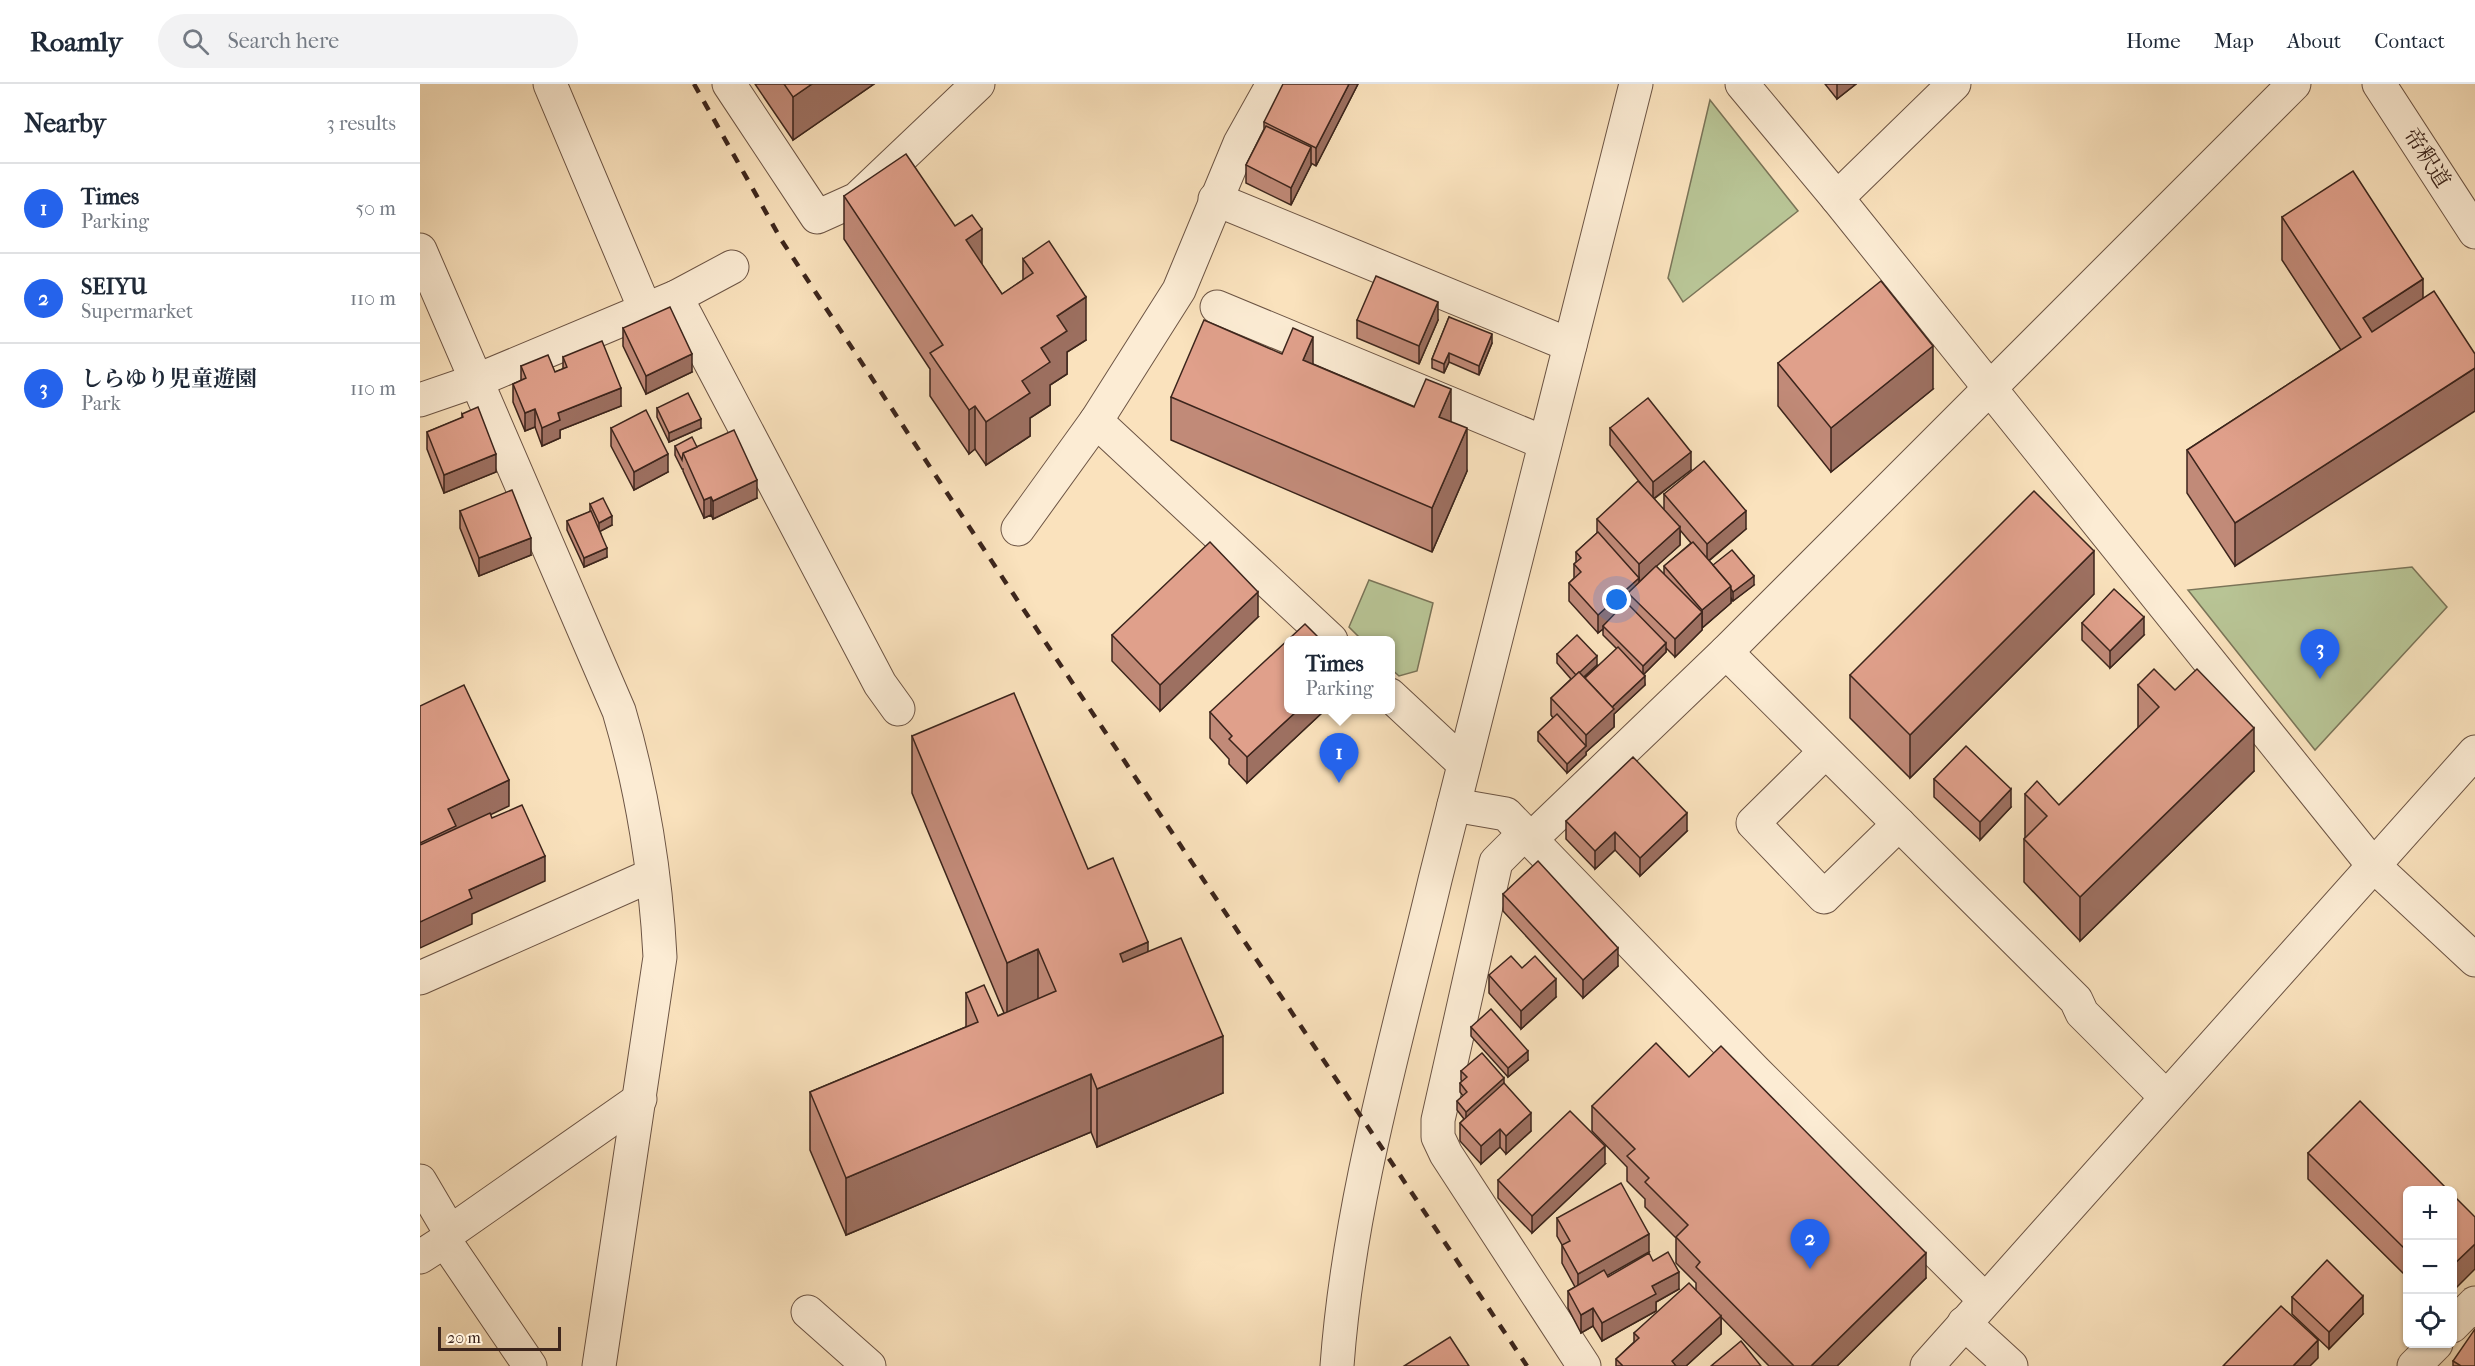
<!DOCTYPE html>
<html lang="en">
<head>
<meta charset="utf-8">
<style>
	:root { --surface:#fff; --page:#f2f2f3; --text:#1f2937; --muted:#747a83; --line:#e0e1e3; --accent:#2563eb }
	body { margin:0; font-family:"IM FELL French Canon","Noto Serif JP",serif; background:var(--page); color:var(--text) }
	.controls { position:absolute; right:18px; bottom:18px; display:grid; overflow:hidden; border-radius:9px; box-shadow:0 2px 4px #0004 }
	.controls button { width:54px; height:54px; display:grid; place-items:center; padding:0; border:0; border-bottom:2px solid var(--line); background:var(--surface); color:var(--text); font:30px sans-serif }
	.scale { position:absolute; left:18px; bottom:15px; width:123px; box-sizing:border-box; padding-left:6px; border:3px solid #3c251c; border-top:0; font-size:16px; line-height:21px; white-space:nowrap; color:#3c251c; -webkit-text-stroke:4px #fcecd4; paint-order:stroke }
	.you { position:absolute; left:1197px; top:516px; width:21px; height:21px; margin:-15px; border:4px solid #fff; border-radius:50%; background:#1a73e8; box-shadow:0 0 0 9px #1a73e833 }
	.badge { display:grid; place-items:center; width:39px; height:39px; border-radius:50%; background:var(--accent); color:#fff; font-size:20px; font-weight:700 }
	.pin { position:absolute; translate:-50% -50px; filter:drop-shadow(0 2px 3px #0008) }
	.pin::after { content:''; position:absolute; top:32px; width:21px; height:18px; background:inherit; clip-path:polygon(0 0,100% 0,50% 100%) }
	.popup { position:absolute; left:864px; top:552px; width:111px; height:78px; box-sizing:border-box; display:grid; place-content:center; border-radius:9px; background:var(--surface); filter:drop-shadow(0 2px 4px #0005); font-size:20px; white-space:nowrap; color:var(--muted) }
	.popup b { font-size:22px; color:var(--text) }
	.popup::after { content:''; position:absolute; left:50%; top:100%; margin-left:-12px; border:12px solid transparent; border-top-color:var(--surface) }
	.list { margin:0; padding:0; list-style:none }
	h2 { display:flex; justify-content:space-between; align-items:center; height:78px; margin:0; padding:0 24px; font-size:26px }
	h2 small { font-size:20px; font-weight:400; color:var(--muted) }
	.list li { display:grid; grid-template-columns:39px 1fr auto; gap:18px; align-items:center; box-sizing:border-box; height:90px; padding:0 24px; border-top:2px solid var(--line) }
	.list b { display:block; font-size:22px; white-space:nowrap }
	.list p { margin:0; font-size:20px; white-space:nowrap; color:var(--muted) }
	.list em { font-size:20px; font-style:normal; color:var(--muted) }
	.icon { flex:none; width:33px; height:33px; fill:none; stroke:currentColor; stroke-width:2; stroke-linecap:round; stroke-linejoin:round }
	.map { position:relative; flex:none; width:2055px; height:1282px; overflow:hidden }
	header { display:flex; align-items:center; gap:36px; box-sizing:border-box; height:84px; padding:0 30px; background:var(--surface); border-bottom:2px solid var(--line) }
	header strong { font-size:28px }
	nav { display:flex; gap:33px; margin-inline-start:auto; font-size:21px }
	.search { width:420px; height:54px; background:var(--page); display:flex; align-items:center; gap:15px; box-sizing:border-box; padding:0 21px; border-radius:33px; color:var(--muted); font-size:22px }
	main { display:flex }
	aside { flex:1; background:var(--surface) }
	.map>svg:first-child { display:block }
	.green { fill:#b8c495; stroke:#7a7458; stroke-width:1.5 }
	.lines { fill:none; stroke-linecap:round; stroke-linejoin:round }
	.minor-casing { stroke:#6c5444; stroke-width:35 }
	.minor { stroke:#fcecd4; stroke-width:33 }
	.rail { stroke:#3c251c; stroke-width:4.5; stroke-dasharray:10 10; stroke-linecap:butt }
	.wall { fill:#c18a78; stroke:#3c251c; stroke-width:1.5; fill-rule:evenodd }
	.shaded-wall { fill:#9d7061; stroke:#3c251c; stroke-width:1.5 }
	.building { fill:#e0a08b; stroke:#3c251c; stroke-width:1.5 }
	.labels { text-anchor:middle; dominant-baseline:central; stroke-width:6; stroke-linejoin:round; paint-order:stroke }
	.street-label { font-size:22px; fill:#3c251c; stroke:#fcecd4 }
</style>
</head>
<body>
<header>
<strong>Roamly</strong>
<div class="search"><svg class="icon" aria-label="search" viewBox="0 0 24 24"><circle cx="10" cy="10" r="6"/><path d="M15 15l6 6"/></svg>Search here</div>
<nav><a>Home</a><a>Map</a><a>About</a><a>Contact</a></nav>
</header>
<main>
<aside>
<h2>Nearby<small>3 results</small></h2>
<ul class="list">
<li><span class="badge">1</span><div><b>Times</b><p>Parking</p></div><em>50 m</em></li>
<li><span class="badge">2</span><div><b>SEIYU</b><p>Supermarket</p></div><em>110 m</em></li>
<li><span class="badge">3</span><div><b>しらゆり児童遊園</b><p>Park</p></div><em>110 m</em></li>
</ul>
</aside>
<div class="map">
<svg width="2055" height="1282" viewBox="0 0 2055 1282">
	<rect width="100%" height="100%" fill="#fae2bd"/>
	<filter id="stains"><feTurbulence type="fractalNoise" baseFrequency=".00333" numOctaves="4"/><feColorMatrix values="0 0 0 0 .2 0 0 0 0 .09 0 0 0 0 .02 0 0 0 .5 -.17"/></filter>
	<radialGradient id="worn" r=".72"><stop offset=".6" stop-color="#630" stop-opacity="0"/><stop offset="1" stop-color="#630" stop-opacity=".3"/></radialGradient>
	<!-- green -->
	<g class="green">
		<polygon points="1290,16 1378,127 1263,218 1248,194"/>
		<polygon points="1992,483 2027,523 1895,666 1768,506"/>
		<polygon points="949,496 1013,519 997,587 979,592 970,584 970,556 942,556 929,543"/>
	</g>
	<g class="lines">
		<defs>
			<g id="minor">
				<polyline points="130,0 225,225"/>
				<polyline points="309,0 397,133 437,115 558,0"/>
				<polyline points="1322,0 1417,114 1953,781 2055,876"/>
				<polyline points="1959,0 2055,148"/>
				<polyline points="1417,114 1534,0"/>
				<polyline points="795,115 1150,261"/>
				<path d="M0,166L199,627C222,704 236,792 240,873L179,1282"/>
				<polyline points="256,213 460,600 478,625"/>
				<polyline points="797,223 1125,359"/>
				<polyline points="0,316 58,296 256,213 312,183"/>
				<polyline points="676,337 911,556"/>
				<polyline points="598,445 676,337 759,206 820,59 853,0"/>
				<polyline points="1306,568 1656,916 1662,929 1746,1013"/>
				<polyline points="970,611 1044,680"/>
				<polyline points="1405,668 1333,739 1404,813 1479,740"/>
				<polyline points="1034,721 1086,730 1335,987 1565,1216"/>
				<polyline points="1105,749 1076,778 1018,1036 1018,1053 1026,1070 1164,1282"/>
				<polyline points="1110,756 1306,568 1874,0"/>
				<polyline points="0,894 232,791"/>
				<polyline points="0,1097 30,1148"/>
				<polyline points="25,1157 110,1282"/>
				<polyline points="0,1173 25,1157 30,1148 220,1015"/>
				<polyline points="388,1228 449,1282"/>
				<polyline points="1544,1239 1591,1282"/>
				<polyline points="2032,1242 2055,1219"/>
				<path d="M917,1282C929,1117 977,956 1015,796C1080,530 1149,265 1216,0"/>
				<polyline points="1507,1282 2055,668"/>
				<polyline points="1994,1282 2016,1260"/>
			</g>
		</defs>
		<!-- minor casing -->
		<use href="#minor" class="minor-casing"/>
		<!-- minor -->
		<use href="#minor" class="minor"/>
		<!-- rail -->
		<polyline class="rail" points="274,0 362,157 588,502 1107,1282"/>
	</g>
	<!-- wall -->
	<g class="wall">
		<polygon points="335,0 454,0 373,56"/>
		<polygon points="938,0 896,82 891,79 891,81 871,121 826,99 826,81 844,45 844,38"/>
		<polygon points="1405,0 1436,0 1417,15"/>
		<polygon points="424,112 535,142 582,210 603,196 603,175 666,256 647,268 647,290 630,301 630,321 610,334 610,352 566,381 555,365 549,370 510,312 510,285 424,155"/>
		<polygon points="1862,133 2003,215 1815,482 1767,409 1767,366 1921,266 1862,176"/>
		<polygon points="1029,233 1072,259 1059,291 1029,278 1024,289 1012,284 1012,275"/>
		<polygon points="937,236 1018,236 999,280 937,254"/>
		<polygon points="203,244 272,288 226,310 203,262"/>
		<polygon points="862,270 893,280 1031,338 1047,387 1012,468 751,356 751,313"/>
		<polygon points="143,273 201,322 140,346 140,354 122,362 115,343 105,347 93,318 93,300 101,297 101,282 135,288 143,285"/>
		<polygon points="1358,279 1513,305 1411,388 1358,322"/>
		<polygon points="237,324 281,344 249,358 237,333"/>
		<polygon points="42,330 76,388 24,409 7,365 7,348 42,334"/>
		<polygon points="191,344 248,388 214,406 191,362"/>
		<path d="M1190,344L1271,386L1234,415L1244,426V410L1326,445L1289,477L1293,481L1334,501L1313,517L1311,514V519L1282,544V543V546L1255,573L1246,564V568L1223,591L1225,601L1194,630V643L1166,668V671L1147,689L1118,657V648L1133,634L1131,631V614L1151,595L1137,579V570L1177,581L1164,593L1165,594L1197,565L1183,551V545L1178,549L1149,517V499L1154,494V480L1156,478V468L1177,449V435L1225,405L1190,361ZM1260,446L1271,459L1244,482V491L1236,482L1260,461Z"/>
		<polygon points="255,362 277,363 337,414 293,435 291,431 284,434 263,387 263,385 262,385 255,371"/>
		<polygon points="170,420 192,441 180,447 187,473 164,483 147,446 147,437 170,428"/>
		<polygon points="40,427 111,471 59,492 40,444"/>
		<polygon points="1674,510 1490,694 1430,634 1430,591"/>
		<polygon points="838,533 740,627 692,577 692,551"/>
		<polygon points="1662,539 1724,551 1690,584 1662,556"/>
		<polygon points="1718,601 1834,687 1660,857 1604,798 1604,755 1605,753 1605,710 1639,721 1718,644"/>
		<polygon points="868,626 905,626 827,699 809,680 809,675 790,654 790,628"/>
		<polygon points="492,652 668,785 728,868 803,1009 677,1063 671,1048 426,1151 390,1066 390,1008 546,943 546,909 578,932 584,929 492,709"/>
		<polygon points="1514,695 1591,723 1560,756 1514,713"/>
		<polygon points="1146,737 1267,747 1220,792 1195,766 1175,785 1146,755"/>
		<polygon points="1083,810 1198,882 1163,914 1083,827"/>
		<polygon points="1069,891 1136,913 1101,945 1069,909"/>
		<polygon points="1051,943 1108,976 1088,993 1051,952"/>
		<polygon points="1041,987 1084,1000 1111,1047 1086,1070 1080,1063 1061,1080 1040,1057 1040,1039 1044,1035 1037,1026 1037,1017 1043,1012 1040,1008 1040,999 1042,997 1041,996"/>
		<polygon points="1269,993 1506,1194 1417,1282 1349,1282 1301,1233 1301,1250 1266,1282 1196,1282 1196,1275 1214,1258 1214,1249 1276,1206 1276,1199 1256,1179 1256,1154 1225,1123 1225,1115 1207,1097 1207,1083 1172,1047 1172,1022"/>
		<polygon points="1888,1069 1988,1107 1988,1194 1888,1095"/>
		<polygon points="1185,1080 1112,1149 1078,1114 1078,1096"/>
		<polygon points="1137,1134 1229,1168 1187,1191 1188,1193 1233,1177 1259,1205 1236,1218 1236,1227 1182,1257 1173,1242 1161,1249 1148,1224 1148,1207 1155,1203 1142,1179 1142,1161 1137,1152"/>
		<polygon points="1872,1213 1943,1230 1909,1265 1872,1230"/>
		<polygon points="2033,1277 2055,1282 2033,1282"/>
	</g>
	<!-- shaded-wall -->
	<g class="shaded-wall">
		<polygon points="392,0 454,0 373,56 373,13"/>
		<polygon points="929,0 938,0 896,82 896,64"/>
		<polygon points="1417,0 1436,0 1417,15"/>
		<polygon points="891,63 891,81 871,121 871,104"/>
		<polygon points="562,145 562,189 546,156"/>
		<polygon points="2003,195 2003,238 1943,277 1943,234"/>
		<polygon points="666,213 666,256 647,268 647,290 630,301 630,321 610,334 610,352 566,381 566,338 621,264 637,232"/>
		<polygon points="1018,218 1018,236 999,280 999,262"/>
		<polygon points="1072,250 1072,259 1059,291 1059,282"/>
		<polygon points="893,253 893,296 883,276"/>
		<polygon points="1513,262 1513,305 1411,388 1411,344"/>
		<polygon points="1029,269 1029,278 1024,289 1024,280"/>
		<polygon points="272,270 272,288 226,310 226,292"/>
		<polygon points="2055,284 2055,327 1815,482 1815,439"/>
		<polygon points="201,304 201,322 140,346 140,354 122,362 122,344 138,329"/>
		<polygon points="1031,305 1031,349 1019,333"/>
		<polygon points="555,322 555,365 549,370 549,326"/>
		<polygon points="115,325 115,343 105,347 105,329"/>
		<polygon points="281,335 281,344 249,358 249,349"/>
		<polygon points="1047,344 1047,387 1012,468 1012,424"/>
		<polygon points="1271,368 1271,386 1233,415 1233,398"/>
		<polygon points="76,370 76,388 24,409 24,391"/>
		<polygon points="248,370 248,388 214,406 214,388"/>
		<polygon points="337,396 337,414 293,435 293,417"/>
		<polygon points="291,413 291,431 284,434 284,416"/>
		<polygon points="1326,427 1326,445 1287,478 1287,460"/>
		<polygon points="192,432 192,441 179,448 179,439"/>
		<polygon points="1260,443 1260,461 1219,498 1219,480"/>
		<polygon points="111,454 111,471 59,492 59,474"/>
		<polygon points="187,464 187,473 164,483 164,474"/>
		<polygon points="1674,467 1674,510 1490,694 1490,651"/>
		<polygon points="1334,492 1334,501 1313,517 1313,508"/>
		<polygon points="1219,494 1219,512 1208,509 1208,522 1183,542 1183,545 1178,549 1178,531"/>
		<polygon points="1311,502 1311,519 1282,544 1282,526"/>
		<polygon points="838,508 838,533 740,627 740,601"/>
		<polygon points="1282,528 1282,546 1255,573 1255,555"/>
		<polygon points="1724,533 1724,551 1690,584 1690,567"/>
		<polygon points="1246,559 1246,568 1223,591 1223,582"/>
		<polygon points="1177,572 1177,581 1156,600 1156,591"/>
		<polygon points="1225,592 1225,601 1194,630 1194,643 1166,668 1166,671 1147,689 1147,680 1166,662 1166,651 1191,624"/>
		<polygon points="878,626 905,626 827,699 827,673"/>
		<polygon points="1834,644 1834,687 1660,857 1660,813"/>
		<polygon points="89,696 89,722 36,747 0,784 0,759 28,725"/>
		<polygon points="1591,705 1591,723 1560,756 1560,738"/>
		<polygon points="1267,729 1267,747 1220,792 1220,774"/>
		<polygon points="1195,748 1195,766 1175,785 1175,767"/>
		<polygon points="125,772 125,797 52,830 52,840 0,864 0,838 49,806"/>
		<polygon points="728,858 728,915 700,927 700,870"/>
		<polygon points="1198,864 1198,882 1163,914 1163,896"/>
		<polygon points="618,865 618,923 587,936 587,879"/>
		<polygon points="1136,895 1136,913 1101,945 1101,927"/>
		<polygon points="803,952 803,1009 677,1063 677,1005"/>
		<polygon points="1108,967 1108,976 1088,993 1088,984"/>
		<polygon points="671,990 671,1048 426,1151 426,1094"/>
		<polygon points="1084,994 1084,1003 1046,1037 1046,1028"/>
		<polygon points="1111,1029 1111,1047 1086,1070 1086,1052"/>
		<polygon points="1080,1045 1080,1063 1061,1080 1061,1062"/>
		<polygon points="1185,1062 1185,1080 1112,1149 1112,1132"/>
		<polygon points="1229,1150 1229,1168 1158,1208 1158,1190"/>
		<polygon points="2055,1160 2055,1185 2032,1208 2032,1182"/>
		<polygon points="1506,1169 1506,1194 1417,1282 1391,1282"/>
		<polygon points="1259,1188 1259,1205 1236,1218 1236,1227 1182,1257 1182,1239 1232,1202"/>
		<polygon points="1943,1212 1943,1230 1909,1265 1909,1248"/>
		<polygon points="1173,1224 1173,1242 1161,1249 1161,1231"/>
		<polygon points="1301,1232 1301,1250 1266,1282 1252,1282 1252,1277"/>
		<polygon points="1898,1256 1898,1274 1890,1282 1873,1282"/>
	</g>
	<!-- building -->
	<g class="building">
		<polygon points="364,0 392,0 373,13"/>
		<polygon points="863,0 929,0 896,64 844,38"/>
		<polygon points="846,42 891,63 871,104 826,81"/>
		<polygon points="486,70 535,142 552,131 562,145 546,156 582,210 613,189 603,175 629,157 666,213 637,232 647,247 621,264 630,278 602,297 610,309 566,338 555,322 549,326 510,269 523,261 424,112"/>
		<polygon points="1933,87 2003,195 1943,234 1952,248 2014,207 2055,270 2055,284 1815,439 1767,366 1941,253 1862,133"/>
		<polygon points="956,192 1018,218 999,262 937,236"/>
		<polygon points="1461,197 1513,262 1411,344 1358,279"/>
		<polygon points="250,223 272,270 226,292 203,244"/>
		<polygon points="1029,233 1072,250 1059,282 1029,269 1024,280 1012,275"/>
		<polygon points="784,236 862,270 873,244 893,253 883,276 994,323 1006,295 1031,305 1019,333 1047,344 1012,424 751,313"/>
		<polygon points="182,257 201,304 138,329 140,336 122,344 115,325 105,329 93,300 106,294 101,282 128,271 135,288 147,283 143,273"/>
		<polygon points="268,309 281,335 249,349 237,324"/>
		<polygon points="1228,314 1271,368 1233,398 1190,344"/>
		<polygon points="58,323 76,370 24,391 7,348 43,333 42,330"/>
		<polygon points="226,326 248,370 214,388 191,344"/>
		<polygon points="314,346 337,396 293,417 291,413 284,416 263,369"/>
		<polygon points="272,353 277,363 263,369 262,376 255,362"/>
		<polygon points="1284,377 1326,427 1287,460 1244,410"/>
		<polygon points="1218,397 1260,443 1219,480 1177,435"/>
		<polygon points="92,406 111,454 59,474 40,427"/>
		<polygon points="1614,407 1674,467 1490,651 1430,591"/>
		<polygon points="183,414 192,432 179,439 170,420"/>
		<polygon points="171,427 187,464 164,474 147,437"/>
		<polygon points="1178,448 1219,494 1178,531 1149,499 1161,488 1154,480 1161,474 1156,468"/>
		<polygon points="790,458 838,508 740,601 692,551"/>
		<polygon points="1273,458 1311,502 1282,526 1244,482"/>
		<polygon points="1312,466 1334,492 1313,508 1311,505 1311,502 1293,481"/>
		<polygon points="1236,482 1282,528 1255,555 1208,509"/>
		<polygon points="1694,505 1724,533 1690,567 1662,539"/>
		<polygon points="1206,518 1246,559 1223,582 1183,542"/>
		<polygon points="885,540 901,556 868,556 868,626 878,626 827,673 809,655 812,652 790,628"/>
		<polygon points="1157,551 1177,572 1160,588 1159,588 1156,591 1137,570"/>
		<polygon points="1198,563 1225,592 1192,623 1165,594"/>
		<polygon points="1734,585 1755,606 1777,585 1834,644 1660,813 1604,755 1627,732 1605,710 1617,697 1639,721 1739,623 1718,601"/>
		<polygon points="1159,588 1194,625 1166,651 1131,614"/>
		<polygon points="44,601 89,696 28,725 36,742 0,759 0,622"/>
		<polygon points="594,609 668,785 693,774 728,858 700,870 703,878 761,854 803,952 677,1005 671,990 426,1094 390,1008 558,938 546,909 564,901 578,932 636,907 618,865 587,879 492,652"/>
		<polygon points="1137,630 1166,662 1147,680 1118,648"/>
		<polygon points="1546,662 1591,705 1560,738 1514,695"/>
		<polygon points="1213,673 1267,729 1220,774 1195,748 1175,767 1146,737"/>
		<polygon points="102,721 125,772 49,806 52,814 0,838 0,761 70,729 72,734"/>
		<polygon points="1118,777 1198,864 1163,896 1083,810"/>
		<polygon points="1091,872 1102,884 1115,872 1136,895 1101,927 1069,891"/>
		<polygon points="1071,925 1108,967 1088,984 1051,943"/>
		<polygon points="1236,959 1269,993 1301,962 1506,1169 1391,1282 1374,1282 1276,1183 1280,1178 1256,1153 1268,1141 1225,1098 1229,1094 1207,1072 1215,1065 1172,1022"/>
		<polygon points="1062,969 1084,994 1046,1028 1037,1017 1047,1008 1040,999 1047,993 1041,987"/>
		<polygon points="1084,999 1111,1029 1086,1052 1080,1045 1061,1062 1040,1039"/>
		<polygon points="1940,1017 2029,1107 1988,1107 1988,1168 1888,1069"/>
		<polygon points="1150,1027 1185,1062 1112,1132 1078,1096"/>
		<polygon points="1201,1099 1229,1150 1158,1190 1142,1161 1150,1157 1137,1134"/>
		<polygon points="2032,1110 2055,1133 2055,1160 2032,1182"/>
		<polygon points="1248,1168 1259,1188 1232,1202 1236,1210 1182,1239 1173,1224 1161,1231 1148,1207 1184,1186 1188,1193 1229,1169 1233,1177"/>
		<polygon points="1907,1176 1943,1212 1909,1248 1872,1213"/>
		<polygon points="1269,1199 1301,1232 1252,1277 1256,1282 1203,1282 1196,1275 1219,1254 1214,1249"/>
		<polygon points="1861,1222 1898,1256 1873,1282 1803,1282"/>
		<polygon points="2055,1245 2055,1282 2041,1282 2033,1277"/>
		<polygon points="1030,1253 1049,1282 984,1282"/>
		<polygon points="1321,1257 1341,1282 1291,1282"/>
	</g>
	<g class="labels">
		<!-- street labels -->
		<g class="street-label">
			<text transform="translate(2007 74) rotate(57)">帝釈道</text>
		</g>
	</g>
	<rect width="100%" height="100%" filter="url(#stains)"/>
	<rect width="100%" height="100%" fill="url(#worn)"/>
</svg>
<div class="controls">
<button>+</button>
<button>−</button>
<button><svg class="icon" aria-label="locate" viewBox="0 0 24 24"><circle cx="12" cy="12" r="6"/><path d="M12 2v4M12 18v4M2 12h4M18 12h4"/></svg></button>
</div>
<div class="scale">20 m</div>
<div class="you"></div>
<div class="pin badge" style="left:919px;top:699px">1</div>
<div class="popup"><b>Times</b>Parking</div>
<div class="pin badge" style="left:1390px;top:1185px">2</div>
<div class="pin badge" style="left:1900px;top:595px">3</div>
</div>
</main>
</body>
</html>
